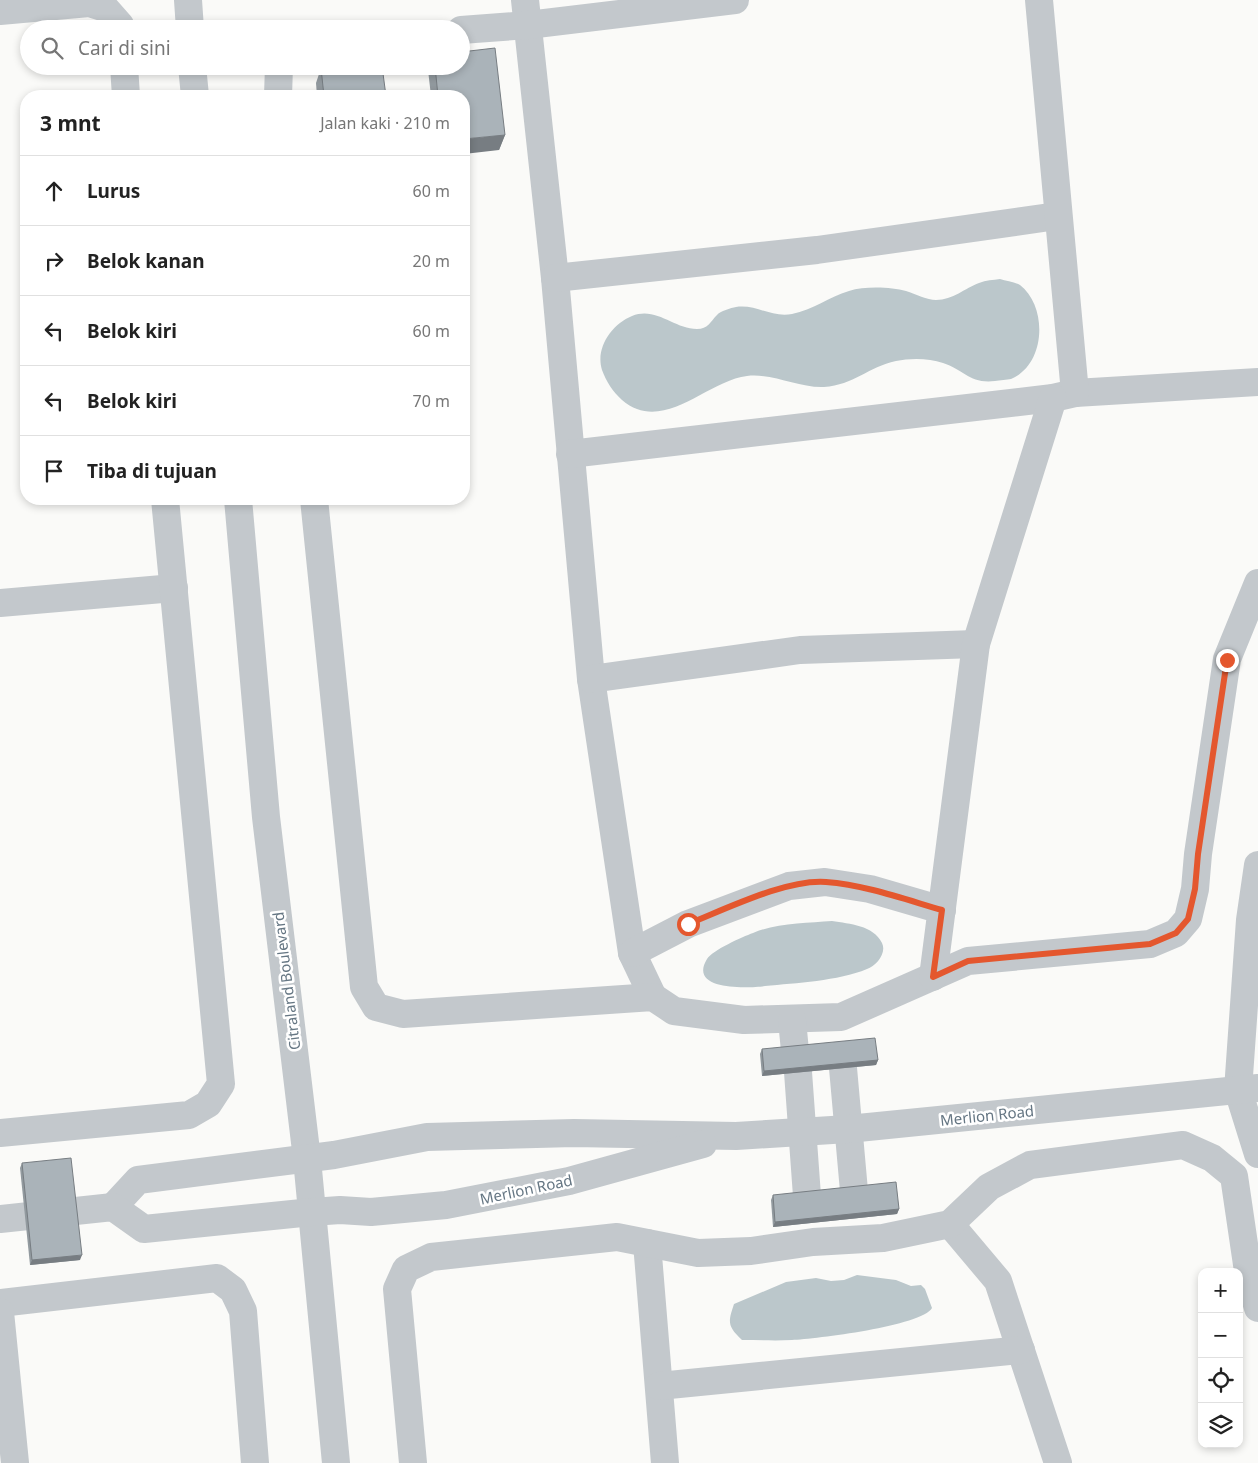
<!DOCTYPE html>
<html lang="id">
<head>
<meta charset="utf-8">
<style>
	:root { --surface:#fff; --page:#f6f6f6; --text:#222; --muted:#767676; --line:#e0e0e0 }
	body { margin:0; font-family:"Noto Sans",sans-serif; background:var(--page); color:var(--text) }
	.controls { position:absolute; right:15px; bottom:15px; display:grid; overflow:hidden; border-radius:10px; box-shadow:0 2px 8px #0003 }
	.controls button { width:45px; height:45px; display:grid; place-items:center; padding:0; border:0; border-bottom:1px solid var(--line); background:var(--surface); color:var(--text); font:25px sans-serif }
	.stop { position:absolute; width:15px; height:15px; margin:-11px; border:4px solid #e4572e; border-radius:50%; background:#fff }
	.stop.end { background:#e4572e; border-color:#fff; box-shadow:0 1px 5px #0008 }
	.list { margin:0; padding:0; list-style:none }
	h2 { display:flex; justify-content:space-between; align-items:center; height:65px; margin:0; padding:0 20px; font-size:21px }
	h2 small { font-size:16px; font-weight:400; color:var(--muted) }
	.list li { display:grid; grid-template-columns:32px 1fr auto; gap:15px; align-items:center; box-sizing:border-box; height:70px; padding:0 20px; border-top:1px solid var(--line) }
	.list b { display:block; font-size:19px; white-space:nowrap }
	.list em { font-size:16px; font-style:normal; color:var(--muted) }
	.icon { flex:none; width:28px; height:28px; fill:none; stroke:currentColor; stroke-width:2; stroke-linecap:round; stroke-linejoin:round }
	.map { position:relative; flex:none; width:1258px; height:1463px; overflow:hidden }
	.search { position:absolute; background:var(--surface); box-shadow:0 2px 8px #0003; left:20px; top:20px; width:450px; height:55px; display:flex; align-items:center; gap:12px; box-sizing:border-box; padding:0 18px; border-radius:28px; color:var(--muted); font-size:19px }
	.panel { position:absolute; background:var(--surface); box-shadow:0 2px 8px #0003; left:20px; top:90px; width:450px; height:415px; border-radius:20px }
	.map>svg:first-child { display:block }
	.water { fill:#bbc7cb }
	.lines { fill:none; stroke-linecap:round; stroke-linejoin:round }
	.minor { stroke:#c3c8cc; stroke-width:28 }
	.wall { fill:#929a9f }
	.shaded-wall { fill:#777d82 }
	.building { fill:#aab3b9; stroke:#777d82 }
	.route { stroke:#e4572e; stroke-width:6 }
	.labels { text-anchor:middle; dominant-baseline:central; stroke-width:5; stroke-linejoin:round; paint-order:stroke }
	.street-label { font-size:15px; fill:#657683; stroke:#fff }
</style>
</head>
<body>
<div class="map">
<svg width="1258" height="1463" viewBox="0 0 1258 1463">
	<rect width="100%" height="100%" fill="#fafaf8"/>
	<!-- water -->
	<g class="water">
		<path d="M1000,279C1006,281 1015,282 1020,285C1048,307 1046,364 1011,379C1007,380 1000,380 995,381C970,384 964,370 943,363C929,358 910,358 896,361C868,367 854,385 824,387C798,388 773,373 747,376C706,381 663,435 622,400C613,392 606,381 602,370C595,348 612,324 632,316C656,306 674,329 697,329C708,329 710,322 717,315C720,311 731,308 736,307C756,304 772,318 792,314C813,310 829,297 849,291C865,286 891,287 906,291C916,294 927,300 936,300C953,300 965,288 979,283C986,280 993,280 1000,279Z"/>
		<path d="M832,921C850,924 873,925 882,943C887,953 876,966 867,969C838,981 796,983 765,986C751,988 687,992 707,959C713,950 742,937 753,933C776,923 807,923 832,921Z"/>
		<path d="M857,1275L896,1280L911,1286L921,1285L925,1289L932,1308C922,1326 815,1339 792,1340C775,1341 759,1340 742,1340C727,1326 728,1322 734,1304L786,1282L816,1278L831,1281L844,1280Z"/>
	</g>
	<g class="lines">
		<!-- minor -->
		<g class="minor">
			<polyline points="188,0 190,29"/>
			<polyline points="525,0 555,278 591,679 632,953 653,997"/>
			<polyline points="0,11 89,3 105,8 120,25 120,29"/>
			<polyline points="461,30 528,25 735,0"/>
			<polyline points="124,66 126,96"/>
			<polyline points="192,66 195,96"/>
			<polyline points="278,96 279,66"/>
			<polyline points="555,278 817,250 1057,216"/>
			<polyline points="1075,393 1258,382"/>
			<polyline points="570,454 1053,398 1075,393 1039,0"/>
			<polyline points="238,499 266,817 307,1159 336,1463"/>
			<polyline points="314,499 364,987 376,1007 403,1014 653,997 674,1011 744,1020 841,1017 968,961 1150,944 1176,933 1188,919 1195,889 1198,854 1227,659 1258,583"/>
			<polyline points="0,603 174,588"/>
			<polyline points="591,679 800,650 976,644"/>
			<polyline points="1258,865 1250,920 1238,1090 1258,1154"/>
			<polyline points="632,953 688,924 789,886 825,882 870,889 942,910"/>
			<polyline points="933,977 976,644 1053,398"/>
			<polyline points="792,1020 795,1051"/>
			<polyline points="843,1068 854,1191"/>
			<polyline points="798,1072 807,1196"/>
			<polyline points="0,1133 189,1115 208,1104 221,1084 165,499"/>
			<polyline points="113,1207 138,1180 334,1155 427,1137 574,1133 736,1136 848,1129 1258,1088"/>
			<polyline points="0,1219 113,1207 144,1229 312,1212 340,1210 371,1212 446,1205 569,1181 703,1144"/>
			<polyline points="950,1224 998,1281 1058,1463"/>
			<polyline points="647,1243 665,1463"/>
			<polyline points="0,1303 217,1278 233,1290 243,1311 255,1463"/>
			<polyline points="0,1312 15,1463"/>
			<polyline points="659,1386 1021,1350"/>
			<polyline points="413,1463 397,1289 406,1269 431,1257 617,1237 698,1253 751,1251 813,1242 883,1238 950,1224 989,1187 1030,1165 1183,1145 1212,1158 1234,1176 1249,1278 1258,1308"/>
		</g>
	</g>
	<!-- wall -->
	<g class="wall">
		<polygon points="429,66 461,66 505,135 499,150 464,96 431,96 428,70"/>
		<polygon points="321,68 386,96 317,96 316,83"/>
		<polygon points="762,1049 878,1060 876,1065 762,1076 760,1054"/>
		<polygon points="22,1163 80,1260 30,1265 20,1168"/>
		<polygon points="773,1195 899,1209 897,1214 773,1227 771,1200"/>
	</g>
	<!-- shaded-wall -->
	<g class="shaded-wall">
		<polygon points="505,135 499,150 464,154 464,139"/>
		<polygon points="878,1060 876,1065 762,1076 764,1071"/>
		<polygon points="899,1209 897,1214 773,1227 775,1222"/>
		<polygon points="82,1255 80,1260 30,1265 32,1260"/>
	</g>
	<!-- building -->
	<g class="building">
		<polygon points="495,48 505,135 464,139 464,96 438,96 435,66 461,66 461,52"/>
		<polygon points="333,66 382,66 386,96 324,96 321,68"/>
		<polygon points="875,1038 878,1060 764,1071 762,1049"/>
		<polygon points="71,1158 82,1255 32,1260 22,1163"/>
		<polygon points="896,1182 899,1209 775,1222 773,1195"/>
	</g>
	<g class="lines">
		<!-- route -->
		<path class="route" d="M688,924C726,909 786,879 826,882C865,885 904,899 942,910L933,977L968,961L1150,944L1176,933L1188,919L1195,889L1198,854L1227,660"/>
	</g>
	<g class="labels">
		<!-- street labels -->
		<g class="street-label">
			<text transform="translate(286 981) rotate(-97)">Citraland Boulevard</text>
			<text transform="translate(987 1115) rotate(-6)">Merlion Road</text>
			<text transform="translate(526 1189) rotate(-12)">Merlion Road</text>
		</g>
	</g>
</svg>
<div class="controls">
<button>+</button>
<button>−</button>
<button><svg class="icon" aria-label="locate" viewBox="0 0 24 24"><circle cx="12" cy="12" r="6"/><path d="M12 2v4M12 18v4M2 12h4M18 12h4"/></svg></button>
<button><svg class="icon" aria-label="layers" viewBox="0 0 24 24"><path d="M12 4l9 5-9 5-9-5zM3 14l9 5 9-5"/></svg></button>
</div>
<div class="stop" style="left:688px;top:924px"></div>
<div class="stop end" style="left:1227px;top:660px"></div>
<div class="search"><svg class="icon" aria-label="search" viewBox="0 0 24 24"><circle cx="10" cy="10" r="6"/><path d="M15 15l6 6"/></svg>Cari di sini</div>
<section class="panel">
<h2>3 mnt<small>Jalan kaki · 210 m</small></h2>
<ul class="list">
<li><svg class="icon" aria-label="ahead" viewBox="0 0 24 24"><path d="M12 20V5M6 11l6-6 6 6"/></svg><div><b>Lurus</b></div><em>60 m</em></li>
<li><svg class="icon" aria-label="right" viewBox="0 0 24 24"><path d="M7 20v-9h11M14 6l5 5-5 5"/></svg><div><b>Belok kanan</b></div><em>20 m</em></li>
<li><svg class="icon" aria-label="left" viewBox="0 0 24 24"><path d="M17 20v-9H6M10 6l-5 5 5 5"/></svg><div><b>Belok kiri</b></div><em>60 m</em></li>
<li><svg class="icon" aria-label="left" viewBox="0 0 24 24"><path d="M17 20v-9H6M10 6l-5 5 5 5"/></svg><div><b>Belok kiri</b></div><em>70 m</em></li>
<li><svg class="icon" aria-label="arrive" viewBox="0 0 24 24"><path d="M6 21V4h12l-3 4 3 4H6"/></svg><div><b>Tiba di tujuan</b></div></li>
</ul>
</section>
</div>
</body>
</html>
